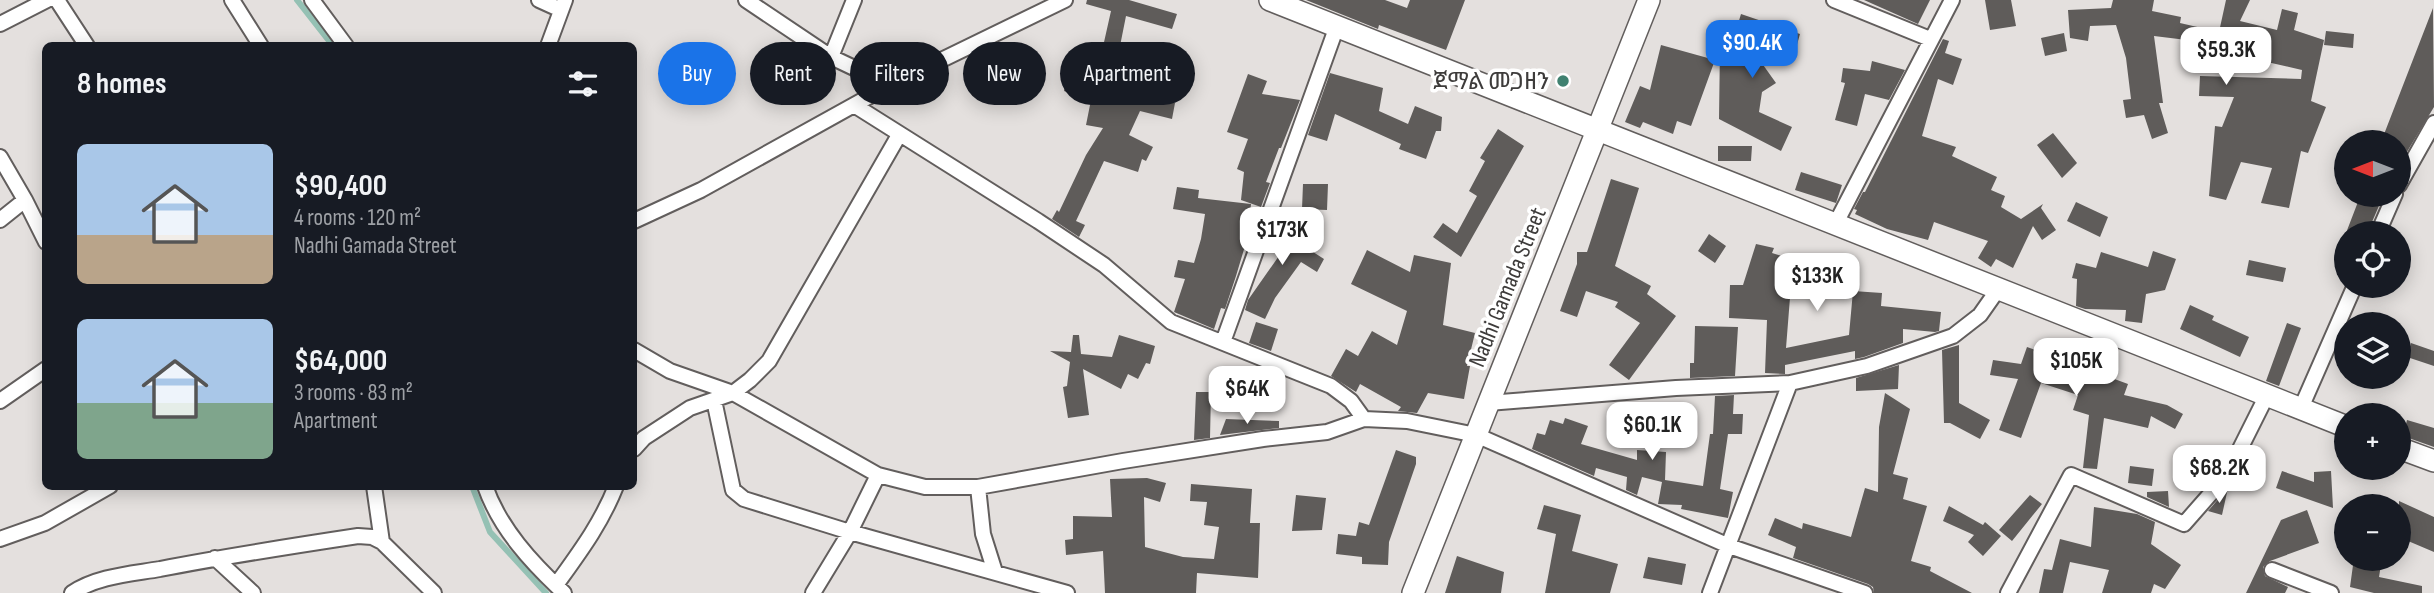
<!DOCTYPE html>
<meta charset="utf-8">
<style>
:root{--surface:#171b24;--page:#242831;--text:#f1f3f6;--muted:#9ea1a6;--accent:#1a73e8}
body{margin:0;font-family:"Sofia Sans Condensed","Noto Sans Ethiopic",sans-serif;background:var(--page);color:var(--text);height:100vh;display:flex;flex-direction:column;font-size:26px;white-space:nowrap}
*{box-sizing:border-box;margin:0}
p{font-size:23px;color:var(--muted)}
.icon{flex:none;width:38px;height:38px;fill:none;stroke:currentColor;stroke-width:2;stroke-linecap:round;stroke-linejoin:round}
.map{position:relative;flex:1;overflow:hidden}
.side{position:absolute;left:42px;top:42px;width:595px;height:448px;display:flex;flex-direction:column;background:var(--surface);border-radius:10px;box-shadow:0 4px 18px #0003}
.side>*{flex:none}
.guide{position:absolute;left:658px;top:42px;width:665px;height:63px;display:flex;gap:14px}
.needle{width:46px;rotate:270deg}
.buttons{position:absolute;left:2334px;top:130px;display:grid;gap:14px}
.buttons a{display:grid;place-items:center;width:77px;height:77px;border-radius:50%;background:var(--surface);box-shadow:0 4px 18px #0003;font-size:35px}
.price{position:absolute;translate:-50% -60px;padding:0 16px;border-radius:14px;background:#fff;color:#222;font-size:23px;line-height:46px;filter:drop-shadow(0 2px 4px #0008)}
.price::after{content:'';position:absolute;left:50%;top:42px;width:21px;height:16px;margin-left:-10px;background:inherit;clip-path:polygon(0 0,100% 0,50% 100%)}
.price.current{background:var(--accent);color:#fff}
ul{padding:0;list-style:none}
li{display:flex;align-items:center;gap:21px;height:175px;padding:0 35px}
li span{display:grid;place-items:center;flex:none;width:196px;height:140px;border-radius:10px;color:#555}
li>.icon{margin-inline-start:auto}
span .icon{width:84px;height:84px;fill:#fffc;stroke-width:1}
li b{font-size:30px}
h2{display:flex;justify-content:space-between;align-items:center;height:84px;padding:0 35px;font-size:30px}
.pill{padding:0 24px;border-radius:32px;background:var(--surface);box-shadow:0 4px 18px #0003;font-size:24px;line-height:63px}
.pill.current{background:var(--accent);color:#fff}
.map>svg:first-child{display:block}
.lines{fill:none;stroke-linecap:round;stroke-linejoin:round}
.stream{stroke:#95c1b4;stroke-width:6}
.building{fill:#5f5c5a}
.street-casing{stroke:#625e5d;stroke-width:18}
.secondary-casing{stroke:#625e5d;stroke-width:24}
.street{stroke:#fff;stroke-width:14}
.secondary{stroke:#fff;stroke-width:21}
.poi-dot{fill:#408170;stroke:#fff;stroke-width:2.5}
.labels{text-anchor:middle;stroke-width:7;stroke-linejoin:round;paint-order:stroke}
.poi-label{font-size:24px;fill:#3e3c3b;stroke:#fff;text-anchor:end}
.street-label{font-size:24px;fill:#3e3c3b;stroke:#fff}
</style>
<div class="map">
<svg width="2434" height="593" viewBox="0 0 2434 593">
<rect width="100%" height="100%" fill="#e4e0de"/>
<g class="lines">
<!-- stream -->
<path class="stream" d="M297,0L333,46
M472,486L490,532L546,593"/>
</g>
<!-- building -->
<path class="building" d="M1087,0H1129L1177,14L1172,29L1126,16L1118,56H1128V65L1178,76L1172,102L1175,103L1172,119L1140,111L1129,135L1153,147L1146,161L1142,159L1138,172L1104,161L1076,221L1085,225L1079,237L1052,219L1057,210L1059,212L1086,155L1103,128L1086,125L1091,100L1064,91L1072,53L1100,60L1111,11L1086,4Z
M1306,0H1385L1407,8L1410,0H1465L1446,50L1379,25L1378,29Z
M1864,0H1930L1918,24Z
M1985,0H2011L2016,26L1990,30Z
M2113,0H2154L2152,11L2181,17L2180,23L2219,32L2226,0H2250L2240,21L2277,30L2282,9L2298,13L2294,30L2324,40L2311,101L2326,107L2308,153L2301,151L2289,208L2261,203L2272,168L2241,162L2226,200L2209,196L2215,126L2222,127L2234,97L2199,96L2200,76L2301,79L2302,70L2201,47L2203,42L2154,36L2163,103H2159L2168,133L2152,139L2144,115L2126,118L2123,100L2131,99L2126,58L2116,25L2090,26L2088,41L2070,38L2068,10L2111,8Z
M2433,8L2434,107L2399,165V142H2381Z
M1741,14L1800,34L1794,55L1746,41L1776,83L1762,92L1759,112L1792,127L1781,151L1719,119L1720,46L1730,50Z
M2326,31L2354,34L2353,48L2324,45Z
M2064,33L2067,51L2045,56L2041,38Z
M1943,39L1949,41L1945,53L1962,59L1953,85L1938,79L1922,136L1956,147L1952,156L1997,177L1991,190L2005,196L2001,207L2021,219L2043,204L2041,208L2056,230L2042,240L2033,226L2013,268L1996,259L1991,267L1978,258L1988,241L1934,222L1928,240L1887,229L1855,214L1857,210L1854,209L1863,192H1865Z
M1661,45L1715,60L1691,126L1677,121L1673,134L1643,122L1640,128L1625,122L1640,86L1650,90Z
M1872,61L1905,70L1889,100L1865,94L1857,126L1835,120L1845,83L1841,82L1843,68L1870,71Z
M1330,73L1383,88L1379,111L1408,124L1415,106L1442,117L1441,131H1436L1426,159L1399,149L1401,144L1335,114L1327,141L1308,135Z
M1248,74L1267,81L1262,94L1300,100L1281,148H1279L1266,182L1270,183L1261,207L1241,200L1244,172L1237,169L1248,139L1227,132Z
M1498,129L1524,146L1461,257L1433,237L1443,223L1457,233L1477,196L1469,191L1485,161L1480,158Z
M2053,133L2077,163L2062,178L2037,145Z
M1718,146H1752L1751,161H1718Z
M1801,172L1842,185L1836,203L1795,190Z
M1611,179L1639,188L1615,266L1651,286L1647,294L1676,316L1629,380L1609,365L1640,323L1615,307L1618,302L1586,291L1577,317L1560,311L1577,264V252H1587Z
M1303,184H1328L1327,210L1302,209Z
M1177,187L1199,190L1198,198L1251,204L1248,236L1236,276L1225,309L1221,308L1214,329L1174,312L1185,279L1174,277L1178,260L1194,263L1201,239L1205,214L1173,209Z
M2361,194H2384L2369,229L2366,228L2364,233H2346Z
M2076,202L2108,217L2100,237L2067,221Z
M1288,214L1303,221L1293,239L1324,259L1317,272L1301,262L1275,298L1265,319L1245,310L1248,300L1281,253L1271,248Z
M1709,234L1726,246L1715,263L1698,251Z
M1756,244L1774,248L1772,253L1801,262L1798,270L1836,282L1831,297L1791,285L1786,348L1849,335L1853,291L1882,293L1881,306L1941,312L1939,331L1935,332L1903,329V343L1864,357L1855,359V351L1785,365V374L1765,373L1767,320L1729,318L1730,285H1743Z
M1367,250L1410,272L1414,255L1451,263L1443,325L1475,333L1467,366H1470L1464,399L1428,393L1417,413L1398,411L1401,407L1360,384L1356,392L1331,376L1346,349L1358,356L1372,331L1397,345L1407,311L1351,284Z
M2153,251L2176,259L2165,290L2146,294L2142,323L2125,321L2126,310L2085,309L2076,306L2077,279L2072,278L2076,263L2096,268L2101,252L2148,267Z
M2249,260L2286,268L2283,282L2246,275Z
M2190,305L2214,316L2212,320L2249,337L2240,357L2180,329Z
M1256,322L1278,329L1271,351L1249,343Z
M2287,323L2301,328L2279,386L2266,381Z
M1695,326L1738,327L1735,376L1690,378V363H1694Z
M1073,335H1079L1081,354L1112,357L1119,335L1155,346L1150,364L1146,363L1138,379L1128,374L1121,389L1083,369L1089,415L1068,418L1063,387L1067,386L1070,362L1050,351L1071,352Z
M2411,343L2434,351V366L2407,357Z
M1959,345V403L1990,420L1980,439L1950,423H1944L1942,350Z
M2027,347L2128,384L2124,395L2167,405L2183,414L2175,429L2151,416L2148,428L2104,418L2097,469L2083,468L2089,415L2073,410L2078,395L2041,383L2021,438L1999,430L2018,379L1990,375L1993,360L2021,364Z
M1899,365L1898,389L1856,391V378Z
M1227,378L1271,386L1269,402L1225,385Z
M1196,392H1211L1210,438L1194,440Z
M1885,393L1910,409L1893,474L1908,478L1903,499L1927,506L1911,561L1931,567L1930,571L1972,593H1874L1873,587L1868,584L1793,558L1796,547L1768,535L1775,518L1802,529L1803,523L1851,537L1865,488L1878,492L1879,427Z
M1734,395L1733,414H1743L1742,434H1728L1720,489L1733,492L1728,518L1681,509L1682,505L1658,504L1662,482L1642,477L1637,495L1626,490L1627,477L1596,468L1594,476L1532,449L1537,433L1545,435L1550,420L1563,424L1565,418L1588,426L1581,444L1637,460V450L1666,452L1665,480L1703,486L1710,434H1713L1715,396Z
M1226,419L1279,421V428L1220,435Z
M2407,420L2434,428V447L2403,436Z
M1396,450L1416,457V464L1389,542L1388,565L1362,564V557L1336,554L1338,534L1356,536L1359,522L1369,525Z
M2130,466L2154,469L2152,486L2128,483Z
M2282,471L2314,482V472L2331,471L2333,508L2276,488Z
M1147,478L1166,483L1160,502L1144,497L1145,547L1183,557L1214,559L1219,527L1204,525L1207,502L1190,501L1191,484L1252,489L1250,523H1260L1258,578L1197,573L1196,593H1105L1103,551L1066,555L1065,540L1073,539V516L1112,517L1110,479Z
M2228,488L2222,515L2208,511Z
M2168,491L2169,507L2147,497V492Z
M1296,495L1326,498L1322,530L1292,531Z
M2030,495L2042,504L2012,541L1999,530Z
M2399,501L2434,517V552L2401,538L2407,525L2399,522Z
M1544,505L1581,515L1572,551L1618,564L1610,593H1545L1556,534L1537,529Z
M1949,506L1983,525L1985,522L2001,536L1983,556L1968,542L1974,535L1943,521Z
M2094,507L2137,514L2155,522L2151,544L2181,565L2165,589L2154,584L2151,593H2102L2109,570L2070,562L2063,593H2039L2044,569L2052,570L2060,539L2091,547Z
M2307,510L2319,543L2270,561L2263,567L2265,576L2288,587L2285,593H2246L2281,520Z
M1457,556L1504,572L1501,593H1445Z
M1648,557L1686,564L1682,585L1643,578Z
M2354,558H2382L2379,577L2422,586V593H2374L2350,587Z"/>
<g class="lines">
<defs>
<path id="street" d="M57,0L87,46
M232,0L261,46
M312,0L346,46
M539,0L561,10
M746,0L831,57L890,85
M1834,0L1930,39
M0,24L47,0
M548,46L565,0
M831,57L854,0
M854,105L1038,221L1104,265L1171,322L1331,386L1351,401L1364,419
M0,157L25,200L46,242
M2399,185L2434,123
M0,220L25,200
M634,221L701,190L890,85L1065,0
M1836,223L1952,0
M2378,233L2395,194
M1223,342L1337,26
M634,350L670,371L733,393L878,475L925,487H978L1123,461L1263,439L1327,432L1364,419L1407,421L1476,435L1729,546L1865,593
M714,400L733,490L744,499L850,532L1067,593
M0,401L46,369
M1488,403L1676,388L1790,383L1867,366L1953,336L1980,315L1999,288
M2301,408L2355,285
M634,449L644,438L690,408L733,393L750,380L769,361L899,135
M374,486L382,542L434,593
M485,486C500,529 532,563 564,593
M978,487L983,534L995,572
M0,539L45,523L110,486
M215,558L253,593
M2272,570L2331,593
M556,585C579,553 601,524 616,486
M72,593C97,576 131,574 160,569C226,556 292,546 358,536L372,537L382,542
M813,593L850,532L878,475
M1710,593L1790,383
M2008,593L2071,475L2184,524L2227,475L2267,395"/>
<path id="secondary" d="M1270,0L2347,427
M2399,448L2434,461
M1413,593L1649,0"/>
</defs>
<!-- street casing -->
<use href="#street" class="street-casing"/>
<!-- secondary casing -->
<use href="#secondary" class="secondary-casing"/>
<!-- street -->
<use href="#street" class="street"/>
<!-- secondary -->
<use href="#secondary" class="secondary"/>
</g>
<!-- markers -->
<circle class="poi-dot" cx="1563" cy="81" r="7"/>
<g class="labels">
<!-- poi labels -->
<g class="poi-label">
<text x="1549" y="89">ጀማል መጋዘን</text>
</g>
<!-- street labels -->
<g class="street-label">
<text transform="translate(1507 287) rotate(-68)" y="8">Nadhi Gamada Street</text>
</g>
</g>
</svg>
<div class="buttons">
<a><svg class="needle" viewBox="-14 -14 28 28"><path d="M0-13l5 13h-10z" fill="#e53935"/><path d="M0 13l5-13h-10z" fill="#9ea1a6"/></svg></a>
<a><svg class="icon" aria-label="locate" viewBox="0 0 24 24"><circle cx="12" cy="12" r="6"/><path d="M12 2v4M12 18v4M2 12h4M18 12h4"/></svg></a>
<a><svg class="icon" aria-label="layers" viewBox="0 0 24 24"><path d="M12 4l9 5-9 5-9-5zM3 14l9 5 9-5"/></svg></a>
<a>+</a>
<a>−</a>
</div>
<b class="price current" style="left:1752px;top:80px">$90.4K</b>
<b class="price" style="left:2226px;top:87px">$59.3K</b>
<b class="price" style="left:1282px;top:267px">$173K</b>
<b class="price" style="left:1817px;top:313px">$133K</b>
<b class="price" style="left:2076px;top:398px">$105K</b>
<b class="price" style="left:1247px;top:426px">$64K</b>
<b class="price" style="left:1652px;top:462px">$60.1K</b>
<b class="price" style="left:2219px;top:505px">$68.2K</b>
<div class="guide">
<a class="pill current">Buy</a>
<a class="pill">Rent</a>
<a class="pill">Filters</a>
<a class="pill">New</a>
<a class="pill">Apartment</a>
</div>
<section class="side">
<h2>8 homes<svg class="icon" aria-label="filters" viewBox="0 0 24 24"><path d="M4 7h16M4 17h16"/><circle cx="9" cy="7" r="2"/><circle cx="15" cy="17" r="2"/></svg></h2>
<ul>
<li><span style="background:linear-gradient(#a9c7e8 65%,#b9a48a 0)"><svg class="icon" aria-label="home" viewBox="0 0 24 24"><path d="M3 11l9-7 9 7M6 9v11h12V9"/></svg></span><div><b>$90,400</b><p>4 rooms · 120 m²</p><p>Nadhi Gamada Street</p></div></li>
<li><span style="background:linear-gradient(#a9c7e8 60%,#7fa58c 0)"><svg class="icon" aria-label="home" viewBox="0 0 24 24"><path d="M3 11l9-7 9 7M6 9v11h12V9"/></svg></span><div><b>$64,000</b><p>3 rooms · 83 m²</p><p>Apartment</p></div></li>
</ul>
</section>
</div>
